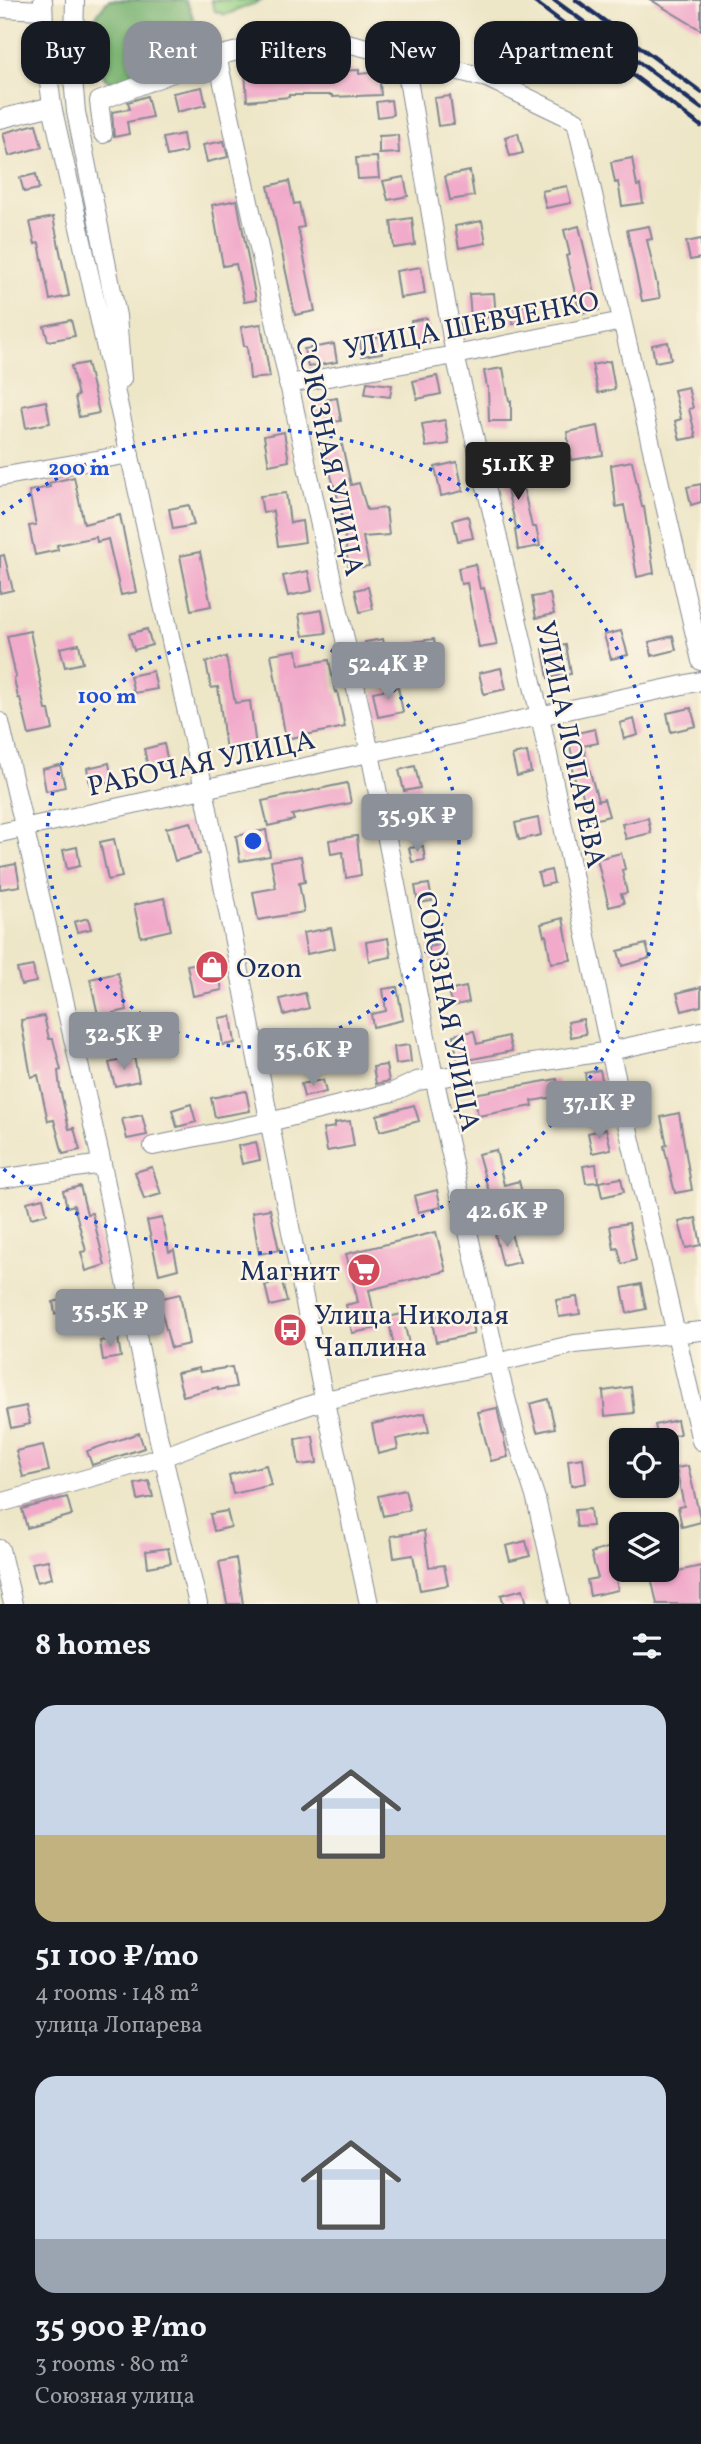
<!DOCTYPE html>
<meta charset="utf-8">
<style>
:root{--surface:#171b24;--page:#20242c;--text:#f1f3f6;--muted:#9ea1a6;--accent:#8c9099}
body{margin:0;font-family:Vollkorn,serif;background:var(--page);color:var(--text);height:100vh;display:flex;flex-direction:column;font-size:26px;white-space:nowrap}
*{box-sizing:border-box;margin:0}
p{font-size:23px;color:var(--muted)}
.icon{flex:none;width:38px;height:38px;fill:none;stroke:currentColor;stroke-width:2;stroke-linecap:round;stroke-linejoin:round}
.map{position:relative;height:1604px;overflow:hidden}
.drawer{display:flex;flex-direction:column;background:var(--surface);flex:1}
.drawer>*{flex:none}
.hud{position:absolute;left:21px;top:21px;width:660px;height:63px;display:flex;gap:14px}
.buttons{position:absolute;left:609px;top:1428px;display:grid;gap:14px}
.buttons a{display:grid;place-items:center;width:70px;height:70px;border-radius:14px;background:var(--surface);box-shadow:0 2px 5px #0004;font-size:35px}
.price{position:absolute;translate:-50% -60px;padding:0 16px;border-radius:7px;background:var(--accent);color:#fff;font-size:23px;line-height:46px;filter:drop-shadow(0 2px 4px #0008)}
.price::after{content:'';position:absolute;left:50%;top:42px;width:21px;height:16px;margin-left:-10px;background:inherit;clip-path:polygon(0 0,100% 0,50% 100%)}
.price.current{background:#222;color:#fff}
ul{padding:0;list-style:none}
li{display:grid;align-content:center;gap:14px;height:371px;padding:0 35px}
li span{display:grid;place-items:center;height:217px;border-radius:21px;color:#555}
li>.icon{margin-inline-start:auto}
span .icon{width:126px;height:126px;fill:#fffc;stroke-width:1}
li b{font-size:30px}
h2{display:flex;justify-content:space-between;align-items:center;height:84px;padding:0 35px;font-size:30px}
.tag{padding:0 24px;border-radius:21px;background:var(--surface);box-shadow:0 2px 5px #0004;font-size:24px;line-height:63px}
.tag.current{background:var(--accent);color:#fff}
.map>svg:first-child{display:block}
.green{fill:#99d285;stroke:#5a8072;stroke-width:2}
.forest{fill:#7ab472;stroke:#4a7268;stroke-width:2}
.building{fill:#f1aaca}
.lines{fill:none;stroke-linecap:round;stroke-linejoin:round}
.minor-casing{stroke:#848a92;stroke-width:20}
.minor{stroke:#fff;stroke-width:18}
.rail{stroke:#1b2f5e;stroke-width:4.5}
.ring{fill:none;stroke:#1d4ed8;stroke-width:3.5;stroke-dasharray:3.5 7}
.labels{text-anchor:middle;stroke-width:5;stroke-linejoin:round;paint-order:stroke}
.street-label{font-size:28px;fill:#1b2f5e;stroke:#fcf5e5}
.poi-label{font-size:28px;fill:#1b2f5e;stroke:#fcf5e5;text-anchor:start}
.centre{fill:#1d4ed8;stroke:#fcf5e5;stroke-width:3.5}
.ring-label{font-size:21px;text-anchor:middle;font-weight:bold;fill:#1d4ed8;stroke:#fcf5e5;stroke-width:5;stroke-linejoin:round;paint-order:stroke}
</style>
<div class="map">
<svg width="701" height="1604" viewBox="0 0 701 1604">
<rect width="100%" height="100%" fill="#fcf5e5"/>
<filter id="ink" filterUnits="userSpaceOnUse"><feTurbulence type="fractalNoise" baseFrequency=".0143" numOctaves="2"/><feDisplacementMap in="SourceGraphic" scale="14" xChannelSelector="R" yChannelSelector="G"/><feConvolveMatrix kernelMatrix="1 2 1 2 8 2 1 2 1" color-interpolation-filters="sRGB"/></filter>
<filter id="wash" filterUnits="userSpaceOnUse"><feTurbulence type="fractalNoise" baseFrequency=".00686" numOctaves="4" result="noise"/><feDisplacementMap in="SourceGraphic" scale="28" xChannelSelector="R" yChannelSelector="G"/><feGaussianBlur stdDeviation="1.57" result="paint"/><feColorMatrix in="noise" values="0 0 0 0 0 0 0 0 0 0 0 0 0 0 0 0 0 1.4 0 .05"/><feComposite in="paint" operator="in"/></filter>
<g filter="url(#wash)">
<rect width="100%" height="100%" fill="#ede6c7"/>
<!-- green -->
<path class="green" d="M211,0H263L225,15L215,11Z"/>
<!-- forest -->
<path class="forest" d="M109,0H185C194,14 202,42 196,57L129,81L114,83L105,79C91,50 81,26 109,0Z"/>
<g id="blocks">
<!-- building -->
<path class="building" d="M651,0H701V30Z
M286,67L287,73L359,70V74L379,72L381,95L332,97V95H289V97L247,101L245,71Z
M202,87L206,105L177,112L173,93Z
M147,96L152,117L127,122L129,134L114,137L112,112L130,109L128,102Z
M450,96L454,124L438,126L434,98Z
M391,100L393,115L378,117L376,102Z
M36,124L42,147L9,156L3,133Z
M518,133L523,153L510,156L505,137Z
M183,134L186,152L167,156L163,138Z
M398,135L399,153L379,154V136Z
M224,141L228,157L207,162L203,145Z
M377,157L379,178L358,179L356,158Z
M632,158L637,186L640,185L643,203L622,206L618,182L615,183L611,162Z
M470,171L474,196L450,200L445,176Z
M36,174L39,189L24,192L20,178Z
M404,177L408,196L388,200L383,181Z
M289,181L294,204L299,203L304,227L298,228L315,311L295,315L268,186Z
M567,186L571,203L546,208L542,191Z
M237,200L256,300L244,302L236,264L223,266L212,205Z
M53,217L69,296L50,300L39,243L35,244L30,222Z
M412,218L415,245L394,248L391,221Z
M482,221L486,243L459,248L455,226Z
M579,226L599,310L580,313L566,256L570,255L564,230Z
M649,226L652,239L647,240L660,298L642,301L627,230Z
M701,239V258L690,260L686,242Z
M421,267L425,294L400,298L396,271Z
M494,293L496,317L471,318L469,294Z
M535,303L538,319L513,324L510,308Z
M427,318L431,342L415,345L411,321Z
M71,320L75,336L48,341L44,326Z
M261,324L270,377L250,379L247,346H244L241,327Z
M380,337L382,353L362,356L360,340Z
M668,342L671,359L655,362L652,345Z
M334,344L337,362L308,367L304,349Z
M610,361L615,389L598,393L592,365Z
M87,363L99,413L79,417L75,397L78,396L71,366Z
M503,368L509,401H511V421H489L488,387H487L484,371Z
M437,376L441,394L417,399L413,381Z
M367,382L392,385L390,397L365,394Z
M688,387L693,408L689,409L696,437L680,440L675,421L681,419L674,390Z
M337,398L341,421L316,424L313,402Z
M46,401L50,423L26,428L22,406Z
M445,420L449,444L426,447L422,424Z
M598,426L603,455L571,460L567,432Z
M284,432L289,461L269,465L264,436Z
M342,445L351,485L359,483L367,510L386,508L389,535L363,537L369,566L349,569L341,508L323,450Z
M515,450L532,527H536L540,546L518,550L515,530H517L498,454Z
M632,461L642,507H644L654,573L637,577L624,505L616,507L611,465Z
M457,462L463,491L441,496L435,467Z
M74,477L84,524L120,515L136,592L121,595L108,539L97,542L96,537L57,545L58,550L35,555L29,526L36,525L29,491L50,487L49,483Z
M701,484V502L691,505L687,487Z
M286,493L290,523L302,521L305,542L278,546L273,511L263,513L260,496Z
M189,505L194,525L173,529L169,509Z
M468,516L473,538L458,541L453,520Z
M200,552L211,606L191,610L180,556Z
M4,555L13,590L0,593V556Z
M475,564L480,589L484,588L497,645L479,648L467,583L461,584L458,568Z
M308,571L312,591L288,596L283,576Z
M368,587L373,609L360,612L355,590Z
M550,594L554,614L536,618L532,597Z
M322,610L326,633L303,636L299,614Z
M147,629L152,645L134,650L129,634Z
M30,631L46,710H49L53,730L29,735L20,698H18L14,678L16,677L7,636Z
M621,631L628,655L611,659L604,635Z
M673,636L676,650L652,656L649,642Z
M383,639L386,654L368,658L365,642Z
M434,639L437,660L413,663L410,642Z
M79,644L83,663L65,667L60,648Z
M566,645L571,674L548,678L543,649Z
M297,650L299,665L329,660L335,692L337,691L345,727L286,739L271,654Z
M226,657L235,703L250,701L256,747L226,751L218,687L211,688L206,662Z
M501,668L506,689L484,694L479,673Z
M153,671L157,689L134,693L130,676Z
M398,687L403,712L378,717L373,692Z
M691,708L696,726L671,732L667,713Z
M634,719L638,735L624,739L620,723Z
M595,729L598,743L583,746L598,801L604,799L609,816L590,821L581,789L578,790L570,762L573,761L568,735Z
M164,744L168,762L148,767L144,749Z
M527,752L531,772L517,776L512,755Z
M109,763L112,781L90,785L87,768Z
M60,765L65,787L46,791L42,769Z
M415,766L420,788L404,791L399,770Z
M347,783L351,803L292,815L294,820L268,826L262,801Z
M538,818L541,835L519,840L515,823Z
M648,818L651,833L626,839L622,824Z
M191,822L200,854L175,861L166,828Z
M266,830L270,856L240,861L236,836Z
M357,836L361,875L346,878L343,852L331,854L329,840Z
M114,839L122,877L108,880L100,842Z
M423,846L425,860L412,862L409,848Z
M77,847L80,866L67,869L63,850Z
M621,853L625,869L622,870L627,893L621,894L624,903L609,907L597,859Z
M301,856L305,882L299,883L304,912L258,920L253,892L276,888L271,861Z
M16,864L20,886L0,889V867Z
M551,870L554,883L541,886L538,873Z
M429,884L432,901L418,903L415,886Z
M164,898L171,930L141,937L134,905Z
M88,918L91,929L77,932L74,922Z
M563,918L571,960L551,963L546,935L544,936L541,924Z
M331,928L335,948L307,954L303,933Z
M388,938L391,957L369,961L366,942Z
M443,944L447,960L432,963L428,947Z
M646,944L650,958L622,966L618,951Z
M216,960L222,990L193,996L187,965Z
M33,966L36,982L21,985L17,969Z
M118,973L127,1010L113,1013L118,1040L99,1043L97,1029L101,1028L90,979Z
M397,987L403,1020L373,1027L371,1014L386,1011L383,989Z
M466,987L469,1002L452,1006L448,991Z
M701,987V1006L682,1011L677,993Z
M305,993L309,1008L284,1015L280,999Z
M44,1016L49,1039H53L61,1070L58,1071L60,1089L69,1129L74,1128L80,1150L63,1154L54,1120L48,1121L38,1075L31,1077L21,1020Z
M231,1016L235,1043L223,1045L219,1018Z
M583,1019L586,1034L571,1037L568,1022Z
M474,1031L477,1044L508,1036L512,1051L458,1062L453,1035Z
M315,1032L318,1048L295,1053L291,1037Z
M409,1045L411,1062L396,1064L394,1047Z
M134,1057L139,1081L115,1086L109,1063Z
M386,1065L389,1081L376,1084L373,1067Z
M600,1070L603,1084L587,1087L585,1073Z
M557,1079L560,1096L532,1101L533,1106L478,1116L474,1094Z
M323,1080L326,1092L304,1097L301,1084Z
M246,1091L250,1111L215,1117L211,1098Z
M191,1104L196,1122L177,1127L172,1110Z
M414,1105L419,1121L380,1131L377,1115Z
M679,1113L692,1190L675,1193L664,1146L667,1145L661,1117Z
M142,1115L147,1135L127,1139L122,1119Z
M350,1121L354,1146L327,1151L323,1129L335,1127V1123Z
M606,1129L611,1149L592,1153L588,1133Z
M256,1142L260,1160L242,1164L238,1146Z
M496,1150L504,1185L519,1181L524,1201L494,1209L478,1154Z
M596,1164L598,1182L586,1183L583,1166Z
M152,1167L161,1194L144,1199L135,1172Z
M621,1178L624,1192L602,1197L599,1182Z
M80,1186L87,1214L92,1213L105,1265L86,1271L81,1252L86,1251L74,1205L67,1207L63,1191Z
M437,1190L441,1207L418,1212L414,1196Z
M43,1198L47,1214L31,1218L27,1202Z
M270,1209L279,1250L259,1254L252,1212Z
M162,1218L169,1252L174,1250L178,1269L159,1274L147,1221Z
M696,1218L701,1245L686,1248L679,1222Z
M629,1223L636,1260L622,1264L618,1248L614,1249L610,1226Z
M510,1231L520,1262L503,1266L495,1234Z
M436,1232L446,1271L369,1290L377,1328L352,1333L346,1305L358,1302L346,1254Z
M282,1281L287,1302L270,1306L265,1285Z
M641,1284L646,1309L627,1313L622,1288Z
M180,1294L189,1344L171,1348L158,1299Z
M577,1297L580,1314L559,1317L556,1300Z
M69,1298L71,1310L55,1314L53,1302Z
M402,1314L410,1348L395,1351L388,1317Z
M446,1314L448,1322L470,1317L474,1334L436,1342L431,1317Z
M118,1338L121,1357L103,1360L100,1341Z
M232,1367L236,1387L218,1390V1387L183,1396L177,1373L199,1368L200,1372Z
M631,1387L634,1413L605,1416L603,1391Z
M548,1399L555,1428L537,1432L530,1404Z
M26,1406L30,1424L11,1428L7,1410Z
M497,1408L508,1457L491,1461L478,1412Z
M425,1413L429,1432L396,1439L398,1449L378,1454L372,1424Z
M677,1420L680,1434L658,1438L655,1425Z
M139,1433L144,1448L92,1465L87,1451Z
M313,1436L317,1463L299,1465L295,1439Z
M43,1445L49,1471L23,1477L16,1451Z
M583,1458L586,1483L571,1486L568,1460Z
M266,1465L271,1485L233,1494L229,1475Z
M688,1466L701,1522L682,1527L678,1507L684,1506L676,1468Z
M149,1481L153,1497L138,1500L135,1484Z
M405,1490L410,1510L383,1516L378,1496Z
M67,1497L72,1515L27,1528L22,1509Z
M590,1509L592,1526L577,1527L575,1510Z
M227,1511L231,1527L214,1531L210,1514Z
M424,1531L429,1567L444,1565L448,1585L420,1590L413,1555L394,1558L391,1536Z
M526,1541L530,1556L510,1561L506,1546Z
M610,1547L618,1590L590,1596L587,1580L598,1578L591,1553Z
M168,1548L171,1563L148,1567L146,1551Z
M236,1558L243,1604H227L219,1562Z
M48,1560L52,1578L37,1582L32,1563Z
M701,1566V1604H657L651,1577Z
M523,1589L527,1604H504L501,1595Z"/>
</g>
</g>
<g filter="url(#ink)">
<use href="#blocks" fill-opacity="0" stroke="#848a92" stroke-width="2"/>
<g class="lines">
<defs>
<path id="minor" d="M43,0L45,51L52,106L204,789L320,1379L369,1604
M75,0L73,78L76,112L117,316L122,379
M0,8L43,10
M217,56L370,753L434,1077L497,1363L516,1437L536,1499L560,1604
M404,56L455,355L540,716L610,1051L701,1441
M0,119L52,106
M103,134L99,101L217,56L271,43L304,39L339,41L487,78L576,121L701,661
M288,384L455,355L622,321
M0,477L130,454
M0,722L102,1164L154,1419L198,1604
M0,833L701,681
M153,1146L269,1122L393,1092L417,1081L610,1051L701,1031
M0,1179L102,1164
M0,1503L163,1457L209,1439L325,1400L497,1363L575,1344L701,1331
M0,1549L13,1604"/>
</defs>
<!-- minor casing -->
<use href="#minor" class="minor-casing"/>
<!-- minor -->
<use href="#minor" class="minor"/>
<!-- rail -->
<path class="rail" d="M532,0L701,126
M554,0L701,108
M576,0L701,92"/>
</g>
</g>
<!-- distance rings -->
<g class="ring">
<circle cx="253" cy="841" r="206"/>
<path d="M2 514A412 412 0 1 1 2 1168"/>
</g>
<!-- icons -->
<defs>
<symbol id="shop-disc" viewBox="-11 -11 22 22"><circle r="9.5" fill="#d1495b" stroke="#fcf5e5"/><path d="M-5-2.5h2.3a2.7 3.5 0 0 1 5.4 0H5L5.5 6h-11ZM-1.5-2.5h3a1.5 2.3 0 0 0-3 0Z" fill="#fff"/></symbol>
<symbol id="supermarket-disc" viewBox="-11 -11 22 22"><circle r="9.5" fill="#d1495b" stroke="#fcf5e5"/><path d="M-6-5.5h2.5l.6 2H6L4.5 2H-2.5L-4.4-4H-6ZM-1.5 3.2a1.3 1.3 0 1 0 .1 0ZM3 3.2a1.3 1.3 0 1 0 .1 0Z" fill="#fff"/></symbol>
<symbol id="bus-disc" viewBox="-11 -11 22 22"><circle r="9.5" fill="#d1495b" stroke="#fcf5e5"/><path d="M-5-6H5V4H4V6H2V4H-2V6H-4V4H-5ZM-3.5-4V0h7V-4ZM-3.5 1.2v1.5H-2V1.2ZM2 1.2v1.5H3.5V1.2Z" fill="#fff"/></symbol>
</defs>
<g fill-rule="evenodd">
<use href="#shop-disc" x="193" y="948" width="38" height="38"/>
<use href="#supermarket-disc" x="345" y="1251" width="38" height="38"/>
<use href="#bus-disc" x="271" y="1311" width="38" height="38"/>
</g>
<g class="labels">
<!-- street labels -->
<g class="street-label">
<text transform="translate(471 324) rotate(-11)" y="10">УЛИЦА ШЕВЧЕНКО</text>
<text transform="translate(331 456) rotate(78)" y="10">СОЮЗНАЯ УЛИЦА</text>
<text transform="translate(572 744) rotate(78)" y="10">УЛИЦА ЛОПАРЕВА</text>
<text transform="translate(201 762) rotate(-12)" y="10">РАБОЧАЯ УЛИЦА</text>
<text transform="translate(449 1011) rotate(79)" y="10">СОЮЗНАЯ УЛИЦА</text>
</g>
<!-- poi labels -->
<g class="poi-label">
<text x="236" y="977">Ozon</text>
<text x="340" y="1280" text-anchor="end">Магнит</text>
<text x="314" y="1324">Улица Николая<tspan x="314" dy="32">Чаплина</tspan></text>
</g>
</g>
<circle cx="253" cy="841" r="10" class="centre"/>
<g class="ring-label">
<text x="79" y="475">200 m</text>
<text x="107" y="703">100 m</text>
</g>
</svg>
<div class="buttons">
<a><svg class="icon" aria-label="locate" viewBox="0 0 24 24"><circle cx="12" cy="12" r="6"/><path d="M12 2v4M12 18v4M2 12h4M18 12h4"/></svg></a>
<a><svg class="icon" aria-label="layers" viewBox="0 0 24 24"><path d="M12 4l9 5-9 5-9-5zM3 14l9 5 9-5"/></svg></a>
</div>
<b class="price current" style="left:518px;top:502px">51.1K ₽</b>
<b class="price" style="left:388px;top:702px">52.4K ₽</b>
<b class="price" style="left:417px;top:854px">35.9K ₽</b>
<b class="price" style="left:124px;top:1072px">32.5K ₽</b>
<b class="price" style="left:313px;top:1088px">35.6K ₽</b>
<b class="price" style="left:599px;top:1141px">37.1K ₽</b>
<b class="price" style="left:507px;top:1249px">42.6K ₽</b>
<b class="price" style="left:110px;top:1349px">35.5K ₽</b>
<div class="hud">
<a class="tag">Buy</a>
<a class="tag current">Rent</a>
<a class="tag">Filters</a>
<a class="tag">New</a>
<a class="tag">Apartment</a>
</div>
</div>
<section class="drawer">
<h2>8 homes<svg class="icon" aria-label="filters" viewBox="0 0 24 24"><path d="M4 7h16M4 17h16"/><circle cx="9" cy="7" r="2"/><circle cx="15" cy="17" r="2"/></svg></h2>
<ul>
<li><span style="background:linear-gradient(#c9d6e8 60%,#c2b280 0)"><svg class="icon" aria-label="home" viewBox="0 0 24 24"><path d="M3 11l9-7 9 7M6 9v11h12V9"/></svg></span><div><b>51 100 ₽/mo</b><p>4 rooms · 148 m²</p><p>улица Лопарева</p></div></li>
<li><span style="background:linear-gradient(#c9d6e8 75%,#9aa5b1 0)"><svg class="icon" aria-label="home" viewBox="0 0 24 24"><path d="M3 11l9-7 9 7M6 9v11h12V9"/></svg></span><div><b>35 900 ₽/mo</b><p>3 rooms · 80 m²</p><p>Союзная улица</p></div></li>
</ul>
</section>
